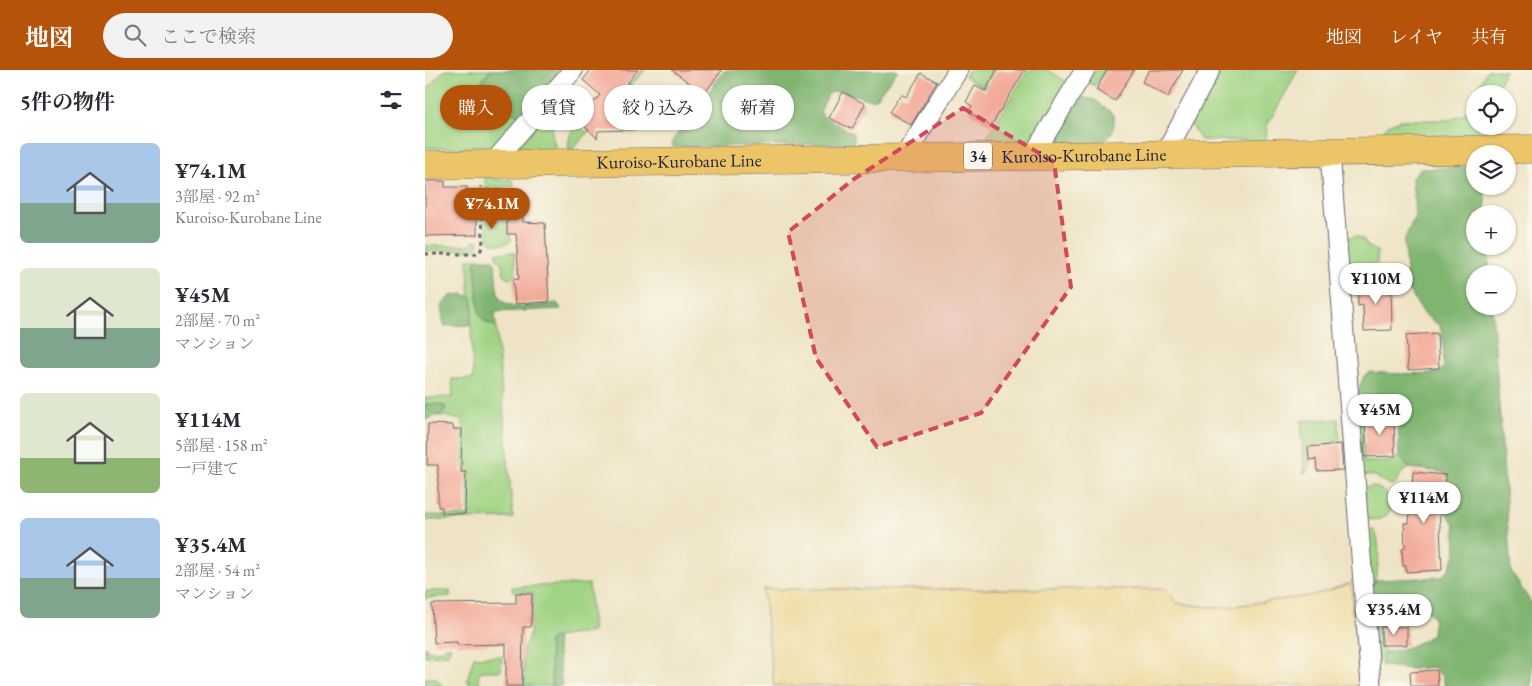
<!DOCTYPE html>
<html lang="ja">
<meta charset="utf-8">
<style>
:root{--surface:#fff;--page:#f2f2f3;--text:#2b2b33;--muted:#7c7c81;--accent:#b45309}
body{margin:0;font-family:"EB Garamond","Noto Serif JP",serif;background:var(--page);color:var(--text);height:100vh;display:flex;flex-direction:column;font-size:19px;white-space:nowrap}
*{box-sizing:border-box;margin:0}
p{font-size:16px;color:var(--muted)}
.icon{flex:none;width:28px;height:28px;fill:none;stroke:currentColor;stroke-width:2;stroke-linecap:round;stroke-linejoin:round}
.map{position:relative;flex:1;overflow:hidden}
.side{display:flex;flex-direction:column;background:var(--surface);width:425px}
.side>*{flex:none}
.banner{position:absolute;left:15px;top:15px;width:475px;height:45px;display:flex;gap:10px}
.controls{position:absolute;left:1041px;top:15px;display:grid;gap:10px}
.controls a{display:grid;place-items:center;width:50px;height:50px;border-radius:50%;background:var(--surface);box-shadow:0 1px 4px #0004;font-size:25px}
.price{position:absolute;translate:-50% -42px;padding:0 11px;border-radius:18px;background:#fff;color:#222;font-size:16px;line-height:32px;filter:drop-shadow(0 1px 2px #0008)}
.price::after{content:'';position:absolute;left:50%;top:30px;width:15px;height:11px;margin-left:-8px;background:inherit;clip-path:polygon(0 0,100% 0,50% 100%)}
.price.selected{background:var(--accent);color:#fff}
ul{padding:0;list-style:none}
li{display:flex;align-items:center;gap:15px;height:125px;padding:0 20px}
li span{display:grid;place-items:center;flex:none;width:140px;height:100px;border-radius:8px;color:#555}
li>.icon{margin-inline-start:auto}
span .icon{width:60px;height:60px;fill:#fffc;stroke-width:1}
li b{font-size:21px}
h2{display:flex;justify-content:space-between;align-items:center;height:60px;padding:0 20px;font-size:21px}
.chip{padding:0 18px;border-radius:22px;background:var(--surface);box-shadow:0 1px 4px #0004;font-size:18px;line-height:45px}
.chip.selected{background:var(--accent);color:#fff}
header{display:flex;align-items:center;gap:30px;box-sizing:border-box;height:70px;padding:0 25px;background:var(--accent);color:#fff}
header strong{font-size:24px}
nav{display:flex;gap:28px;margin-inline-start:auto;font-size:18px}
.search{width:350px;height:45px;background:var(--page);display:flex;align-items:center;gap:12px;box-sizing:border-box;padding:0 18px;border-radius:28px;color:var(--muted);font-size:19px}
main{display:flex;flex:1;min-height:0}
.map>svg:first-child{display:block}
.green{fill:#a0d383;stroke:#617a5f}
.forest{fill:#80b571;stroke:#516c56}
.sand{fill:#eeda9e;stroke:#887e6c}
.building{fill:#f3a896}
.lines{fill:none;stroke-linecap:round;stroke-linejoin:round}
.street-casing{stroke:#69666b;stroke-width:21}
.primary-casing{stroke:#69666b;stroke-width:29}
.path{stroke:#69666b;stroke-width:3;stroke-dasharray:4 4;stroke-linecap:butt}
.street{stroke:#fff;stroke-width:19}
.primary{stroke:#edc569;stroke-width:28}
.marked{fill:#d1495b;fill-opacity:0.2;stroke:#d1495b;stroke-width:4;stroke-dasharray:10 6;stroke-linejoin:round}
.labels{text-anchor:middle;stroke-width:4;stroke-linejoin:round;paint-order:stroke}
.shield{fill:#fbf7ec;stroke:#636270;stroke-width:1}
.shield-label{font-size:16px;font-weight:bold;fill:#22223b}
.street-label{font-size:18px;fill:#22223b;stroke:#fbf7ec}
</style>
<header>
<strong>地図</strong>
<div class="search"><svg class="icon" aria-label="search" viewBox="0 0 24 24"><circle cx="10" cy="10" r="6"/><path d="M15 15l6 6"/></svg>ここで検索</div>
<nav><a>地図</a><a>レイヤ</a><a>共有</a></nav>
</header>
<main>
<section class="side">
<h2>5件の物件<svg class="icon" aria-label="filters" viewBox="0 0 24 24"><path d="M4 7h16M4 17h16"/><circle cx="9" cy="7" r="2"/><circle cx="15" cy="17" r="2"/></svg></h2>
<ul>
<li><span style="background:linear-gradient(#a9c7e8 60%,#7fa58c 0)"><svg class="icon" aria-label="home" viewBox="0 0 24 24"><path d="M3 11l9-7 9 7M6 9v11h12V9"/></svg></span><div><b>¥74.1M</b><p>3部屋 · 92 m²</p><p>Kuroiso-Kurobane Line</p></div></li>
<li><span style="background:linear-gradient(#dfe7d0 60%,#7fa58c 0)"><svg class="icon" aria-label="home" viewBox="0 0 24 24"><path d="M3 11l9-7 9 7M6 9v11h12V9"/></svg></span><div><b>¥45M</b><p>2部屋 · 70 m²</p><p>マンション</p></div></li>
<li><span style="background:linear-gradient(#dfe7d0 65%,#8fb573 0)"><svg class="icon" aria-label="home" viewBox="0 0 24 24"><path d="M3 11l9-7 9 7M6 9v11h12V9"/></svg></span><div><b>¥114M</b><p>5部屋 · 158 m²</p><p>一戸建て</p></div></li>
<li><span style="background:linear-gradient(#a9c7e8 60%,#7fa58c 0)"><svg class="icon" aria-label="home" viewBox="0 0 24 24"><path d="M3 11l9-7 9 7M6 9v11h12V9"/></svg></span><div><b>¥35.4M</b><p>2部屋 · 54 m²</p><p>マンション</p></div></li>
</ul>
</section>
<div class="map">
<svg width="1107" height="616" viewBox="0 0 1107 616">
<rect width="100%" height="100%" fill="#fbf7ec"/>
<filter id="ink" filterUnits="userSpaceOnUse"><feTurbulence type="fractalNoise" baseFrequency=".02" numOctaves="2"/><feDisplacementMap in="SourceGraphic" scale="10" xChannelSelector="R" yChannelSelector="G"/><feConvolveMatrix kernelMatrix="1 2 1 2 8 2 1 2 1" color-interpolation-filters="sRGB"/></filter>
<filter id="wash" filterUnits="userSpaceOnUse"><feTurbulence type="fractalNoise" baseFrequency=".0096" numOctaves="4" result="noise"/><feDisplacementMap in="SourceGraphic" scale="20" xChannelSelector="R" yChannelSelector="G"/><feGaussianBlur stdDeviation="1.12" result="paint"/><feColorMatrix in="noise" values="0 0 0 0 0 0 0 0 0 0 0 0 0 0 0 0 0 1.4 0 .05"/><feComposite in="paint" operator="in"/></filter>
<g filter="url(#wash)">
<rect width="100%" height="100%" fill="#eee3c4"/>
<!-- green -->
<path class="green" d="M19,0H137L74,75L68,78H0V22Z
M217,0H220L148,79H143C144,70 144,61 152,55L161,62Z
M544,0H567L568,1L559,18L540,6Z
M603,0H623L645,14L607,72L558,73Z
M671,0H680L670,16L663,12Z
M794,0H873L842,56L841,71L776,70L765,54Z
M1062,0H1080L1070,24H1050Z
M143,16L147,20L150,27L148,31L129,47L127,63L131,80L91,79Z
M1050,24V56H1055L1051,66L952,68L963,55L975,50H1024L1040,44Z
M60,107H64C71,112 81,107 89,112V116L64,117L66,146H72L84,155L86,171C79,175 74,175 67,173L62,166Z
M931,166L939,170L942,176L952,181V193C943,199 932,200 922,197L920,168Z
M53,170V176L50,180L0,181V176L44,175L48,171Z
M89,182L91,206L85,209L79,205L77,194L72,188L71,183Z
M43,189H52L57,242L64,252L71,256L88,448L0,450V445L44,446L43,403L38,397L39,358L37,350C24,347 13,344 0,348V328L28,327L27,309H48Z
M932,342L937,344L939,392H966L974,386L984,398L977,402L970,415L963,414L950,406L935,405Z
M913,349L915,372L890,374C885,383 887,396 879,404L876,351Z
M948,416C963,422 963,425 966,440C958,451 951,451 939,448L937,418Z
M948,459C957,468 954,506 947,516L940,461Z
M164,514L168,562L131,567L124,571L127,616H99L98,580L105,564L108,523L87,521V517Z
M0,521H25V526L0,528Z
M953,548L960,549L959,552L953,555L956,578L960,582L957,586L958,596L952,592L947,549Z
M0,576L3,581L17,580L19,577H26L23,584L0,586Z
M77,586L76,601H57L53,606L55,616H46L42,610L49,587Z
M0,608H11L18,616H0Z"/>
<!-- forest -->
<path class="forest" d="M65,0H137L100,45C83,45 72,35 59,25L57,10Z
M300,0H473L451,28L447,30L414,21L404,23L395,42L399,47L428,63L429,73L425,74L248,77L247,71Z
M655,27L670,30L689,45C690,57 687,65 678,74L635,72L633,65Z
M1050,96V116H1059L1061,144H1050V176H1063L1065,204H1050V236H1067L1086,502L1107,534V616H1020L1018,608L1009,597L986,599L958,596L957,586L960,582C977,580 994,575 1007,564L1009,547L1001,540L952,529L948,525L947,516L951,510L1016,507L1024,499L1031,484L1030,455L1021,442L1020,437L1023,406L1018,402L984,398L974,386L973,346L970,343L937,344L932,342V323L939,306L945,302L975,304L1014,303L1019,297L1018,269L1015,256L998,243L982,217L979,171L990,145L987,108L994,99Z
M52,189H67L70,193C71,201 71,222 75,228C83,242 118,234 132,233L136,239L70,242L71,256L61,253L54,244L50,194Z
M37,224L47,227L48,242L45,255L19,256L16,236L25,226Z
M0,334H13L20,336V342L0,350Z
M131,567L137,616H127L124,571Z"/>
<!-- sand -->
<path class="sand" d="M926,513L934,616H349L338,519H741L751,533L794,538L890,525Z"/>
<g id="blocks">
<!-- building -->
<path class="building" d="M166,0H213L198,18L227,17L228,59L173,61L172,68L153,50L175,25L158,10Z
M247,0H297L279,24Z
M572,0H600L566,56L544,42L547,36L541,32L550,16L560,21Z
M682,0H709L690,31L671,20Z
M724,0H758L743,27L717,12Z
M496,3L512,12L486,55L464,42L476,24L481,27Z
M418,22L440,34L427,59L404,48Z
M0,111H20V117H42V120L97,119L98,152L120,153L124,232L90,234L88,210L94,209L91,164H82V144L52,145V165L0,166Z
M966,210L967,260L939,261L938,235L933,236V220H936V211Z
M1012,263L1014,298L983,300L981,265Z
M969,345L970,386L940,387L939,373L941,372L940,347Z
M3,354L28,355V359H37L36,402H41L40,444L17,443V437H13V395H2Z
M916,374L918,400L892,401L891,389L884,390L883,377Z
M988,402L1021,405L1018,434H1014L1017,500L981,502V496H978L977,479L980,478L979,453H984Z
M91,523L107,524L106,557H98L97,616H81V574L32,575V572L9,573L7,534L91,533Z
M956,557H982V575H956Z
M1012,600L1013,616H986L985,602Z"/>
</g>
</g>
<g filter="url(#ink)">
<use href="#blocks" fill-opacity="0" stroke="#69666b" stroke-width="1"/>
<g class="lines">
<defs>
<path id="street" d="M905,82L946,616
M740,84L785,0
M608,85L660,0
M479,87L533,0
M67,94L148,0"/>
<g id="primary">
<path id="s1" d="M0,95L1107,79"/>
</g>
</defs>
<!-- street casing -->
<use href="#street" class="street-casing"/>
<!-- primary casing -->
<use href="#primary" class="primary-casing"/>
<!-- path -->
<path class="path" d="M0,184H49L55,182L57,177L58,170L56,116"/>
<!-- street -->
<use href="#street" class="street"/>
<!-- primary -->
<use href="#primary" class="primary"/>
</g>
</g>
<!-- marked area -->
<path class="marked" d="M538,38L629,92L646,217L556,343L452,377L391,288L363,162L429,109Z"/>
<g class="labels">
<!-- shield labels -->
<rect class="shield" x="539" y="72.5" width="28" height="27" rx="4"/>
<g class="shield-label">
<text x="553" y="92">34</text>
</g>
<!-- street labels -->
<g class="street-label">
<text dy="6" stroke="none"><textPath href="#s1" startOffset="659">Kuroiso-Kurobane Line</textPath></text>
<text dy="6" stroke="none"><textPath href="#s1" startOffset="254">Kuroiso-Kurobane Line</textPath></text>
</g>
</g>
</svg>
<div class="controls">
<a><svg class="icon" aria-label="locate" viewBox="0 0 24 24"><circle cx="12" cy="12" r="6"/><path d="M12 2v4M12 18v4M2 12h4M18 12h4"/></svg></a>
<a><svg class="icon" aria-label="layers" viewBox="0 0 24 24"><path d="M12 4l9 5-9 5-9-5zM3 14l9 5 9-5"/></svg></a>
<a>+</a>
<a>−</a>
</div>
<b class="price selected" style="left:67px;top:160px">¥74.1M</b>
<b class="price" style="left:951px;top:235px">¥110M</b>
<b class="price" style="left:955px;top:366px">¥45M</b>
<b class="price" style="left:999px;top:454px">¥114M</b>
<b class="price" style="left:969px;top:566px">¥35.4M</b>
<div class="banner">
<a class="chip selected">購入</a>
<a class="chip">賃貸</a>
<a class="chip">絞り込み</a>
<a class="chip">新着</a>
</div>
</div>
</main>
